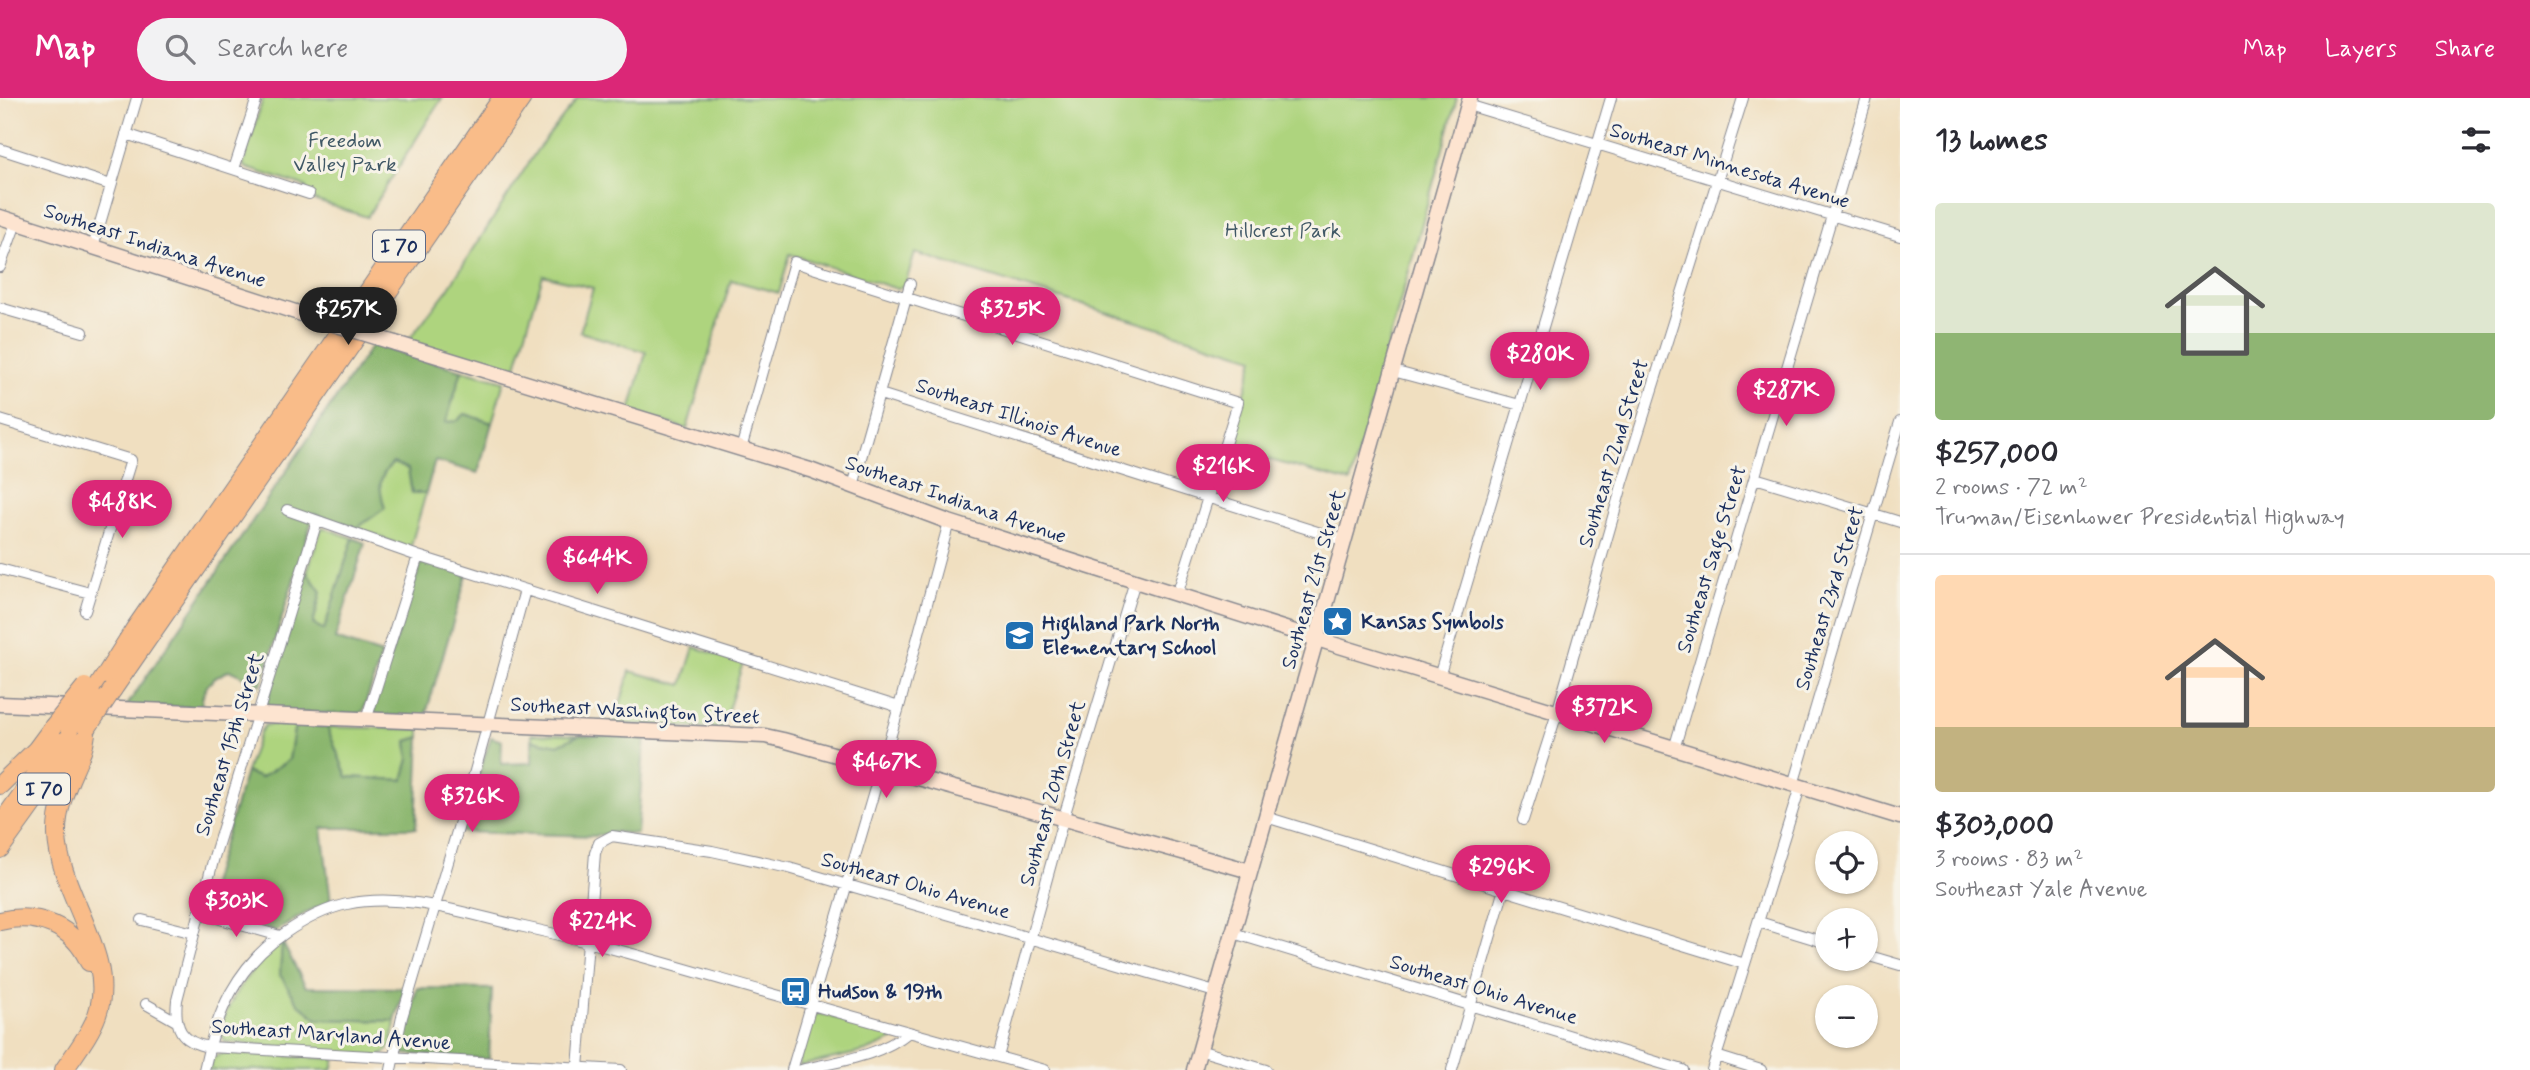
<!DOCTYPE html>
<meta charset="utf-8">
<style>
:root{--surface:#fff;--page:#f2f2f3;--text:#2b2b33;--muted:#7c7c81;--line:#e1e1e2;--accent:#db2777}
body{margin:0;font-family:Mynerve,sans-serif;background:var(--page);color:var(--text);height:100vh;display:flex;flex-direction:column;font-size:26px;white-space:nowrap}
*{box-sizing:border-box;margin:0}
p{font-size:23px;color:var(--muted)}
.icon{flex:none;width:38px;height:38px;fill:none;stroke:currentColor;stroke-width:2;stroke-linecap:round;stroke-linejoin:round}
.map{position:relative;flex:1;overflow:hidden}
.side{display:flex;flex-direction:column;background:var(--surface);width:630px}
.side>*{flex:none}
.controls{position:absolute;left:1815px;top:733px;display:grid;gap:14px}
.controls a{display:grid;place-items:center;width:63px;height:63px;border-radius:50%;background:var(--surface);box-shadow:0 2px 5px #0004;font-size:35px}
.price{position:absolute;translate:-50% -60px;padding:0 16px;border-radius:24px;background:var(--accent);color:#fff;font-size:23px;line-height:46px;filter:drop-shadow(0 2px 4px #0008)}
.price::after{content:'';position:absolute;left:50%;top:42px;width:21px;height:16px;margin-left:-10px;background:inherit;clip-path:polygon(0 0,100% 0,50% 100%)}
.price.on{background:#222;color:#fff}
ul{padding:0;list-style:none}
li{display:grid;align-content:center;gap:14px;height:371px;padding:0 35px}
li+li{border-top:2px solid var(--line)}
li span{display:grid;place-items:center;height:217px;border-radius:7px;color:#555}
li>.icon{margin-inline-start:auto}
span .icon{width:126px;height:126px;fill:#fffc;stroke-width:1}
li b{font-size:30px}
h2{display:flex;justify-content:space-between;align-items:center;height:84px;padding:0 35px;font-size:30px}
header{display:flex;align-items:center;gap:42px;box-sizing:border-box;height:98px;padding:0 35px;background:var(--accent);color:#fff}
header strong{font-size:33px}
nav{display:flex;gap:38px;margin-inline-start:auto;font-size:24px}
.search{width:490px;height:63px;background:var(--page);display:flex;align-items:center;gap:18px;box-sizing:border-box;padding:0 24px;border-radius:38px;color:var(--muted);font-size:26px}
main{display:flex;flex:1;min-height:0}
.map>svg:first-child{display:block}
.green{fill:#aed47e;stroke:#64826e;stroke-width:2}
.forest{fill:#8ab66d;stroke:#527266;stroke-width:2}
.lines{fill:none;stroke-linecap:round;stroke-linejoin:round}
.street-casing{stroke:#86878f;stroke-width:12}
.secondary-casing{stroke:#86878f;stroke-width:17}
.highway-casing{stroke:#86878f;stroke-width:20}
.street{stroke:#fff;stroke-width:10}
.secondary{stroke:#fde4d0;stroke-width:14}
.highway{stroke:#f9bc89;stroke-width:18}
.secondary-bridge-casing{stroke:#86878f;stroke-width:17;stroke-linecap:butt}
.highway-bridge-casing{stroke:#86878f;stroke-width:20;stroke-linecap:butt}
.secondary-bridge{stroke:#fde4d0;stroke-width:14}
.highway-bridge{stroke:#f9bc89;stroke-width:18}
.labels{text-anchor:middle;stroke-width:6;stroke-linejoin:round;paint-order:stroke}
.shield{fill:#f7f3e8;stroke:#5d6a87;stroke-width:2}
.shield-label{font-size:19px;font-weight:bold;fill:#1b2f5e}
.park-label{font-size:21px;fill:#405866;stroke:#f7f3e8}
.street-label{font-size:21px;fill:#1b2f5e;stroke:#f7f3e8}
.poi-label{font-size:21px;font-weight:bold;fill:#1b2f5e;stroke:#f7f3e8;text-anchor:start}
</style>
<header>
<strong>Map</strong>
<div class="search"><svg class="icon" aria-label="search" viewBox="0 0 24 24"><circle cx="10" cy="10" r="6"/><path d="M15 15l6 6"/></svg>Search here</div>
<nav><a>Map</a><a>Layers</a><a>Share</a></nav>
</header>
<main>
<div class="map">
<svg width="1900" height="972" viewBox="0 0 1900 972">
<rect width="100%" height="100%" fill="#f7f3e8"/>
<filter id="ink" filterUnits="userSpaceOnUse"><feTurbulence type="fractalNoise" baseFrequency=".0143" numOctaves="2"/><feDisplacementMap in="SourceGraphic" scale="14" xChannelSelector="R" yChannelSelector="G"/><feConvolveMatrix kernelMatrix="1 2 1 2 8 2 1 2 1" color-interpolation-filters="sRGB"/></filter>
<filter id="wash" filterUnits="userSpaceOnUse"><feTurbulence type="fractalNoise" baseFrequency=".00686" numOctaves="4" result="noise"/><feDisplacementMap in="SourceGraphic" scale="28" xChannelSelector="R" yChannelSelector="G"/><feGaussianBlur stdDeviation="1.57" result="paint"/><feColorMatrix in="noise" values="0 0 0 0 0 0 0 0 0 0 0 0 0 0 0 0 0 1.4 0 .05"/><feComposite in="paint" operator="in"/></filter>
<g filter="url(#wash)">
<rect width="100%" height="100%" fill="#f0dfc0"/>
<!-- green -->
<path class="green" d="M263,0H442L367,119L304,99L306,89L247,70L243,67Z
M578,0H1457L1350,384L1230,351L1254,260L915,155L905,187L897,191L790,156L779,195L731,182L687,331L630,313L646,254L580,234L593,190L543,177L513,278L407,244L448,191L537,52Z
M462,272L504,283L492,325L466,316L457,323L446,325Z
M393,365L408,371L412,395H426L410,451L357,430L384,410C379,389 376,381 393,365Z
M322,429L353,440L324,532L313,526L321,494L307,474Z
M694,549L743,565L722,631L614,626L630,573L682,587Z
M295,626L289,662L260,680L246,674L260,634L265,627Z
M327,629L420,631V639L407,643L409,661L403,682L347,679Z
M532,636L579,637L558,647L532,642Z
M282,844L280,877L317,921L395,923C393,938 393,951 380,959L225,944L220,931C231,896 253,867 282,844Z
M817,916H822L896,937L897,940L866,953L800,968L799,958L813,920Z
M224,955L335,961L332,972H209C211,962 213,958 224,955Z"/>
<!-- forest -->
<path class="forest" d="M372,247L462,272L446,324L457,323L465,316L492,325L478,375L435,363L426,395H412L408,371L393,365C376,381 379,389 385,410L357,430L314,416L261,587L230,572C211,581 203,586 201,609H126Z
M353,440L365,445L335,541L382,556L363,613L358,616L269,614L266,610L267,604L307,474L321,494L313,526L324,532Z
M427,464L467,477L425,619L377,617L373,615L374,607L421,466Z
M295,626L327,629L347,679L403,682L409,661L407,643L420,639L416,730H322L331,804L311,812L276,833L207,812L205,805L246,674L260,680L289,662Z
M579,637L645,639L637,736L616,734L595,738L460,734L491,639L502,643L501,666L532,665V642L558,647Z
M282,844L306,889L405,890L395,923L317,921L298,905L280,877Z
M417,890L492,891L489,961L404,956L401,953Z"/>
</g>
<g filter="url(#ink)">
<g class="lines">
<defs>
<path id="street" d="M1468,7L1900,138
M126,36L309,96
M0,51L111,87
M234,71L257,0
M93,149L137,0
M0,169L16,125
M0,210L83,234
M1393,273L1520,307
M880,296L1346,443
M0,322L131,362L85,513
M741,351L794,164L1238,305L1177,497
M1755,380L1900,424
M853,388L910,186
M287,412L418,458L899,609
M317,423L214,759L177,902C174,930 181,944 209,949L621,972
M0,471L90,495
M1439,579L1611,0
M366,622L418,458
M1674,651L1867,0
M1793,687L1900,324
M1266,719L1745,866
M1523,722L1557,615L1623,384L1743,0
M199,815L280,838
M142,822L194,835
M1759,824L1827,845
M1233,835L1683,972
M1866,857L1900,867
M146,906L176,923
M1199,952L1266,972
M1716,958L1761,972
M998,959L1063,722L1135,483
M578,970L595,755L599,745L612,738L712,753L789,770L1215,894
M204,972C216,916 236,868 285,835C304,822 324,811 347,806C406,794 466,816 524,829C607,847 688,872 769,895C861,921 953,946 1045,972
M391,972L402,919L475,673L525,492
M792,972L899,609L949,424
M801,972C838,963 879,959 909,934
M1452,972L1504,791
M1712,972L1800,689"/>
<path id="secondary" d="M0,119L311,219
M395,245L810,372L949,424L1336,547L1900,719
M0,606L765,638L783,642L1250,773
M1194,972L1470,0"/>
<path id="highway" d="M113,591L522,0
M96,592L134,532L502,0
M0,687L36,652L53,629
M0,727L70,629
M0,751L77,644
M0,823C37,814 74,828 89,864
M64,972C75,955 90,937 97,917C118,859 59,796 57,737C56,707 70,683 81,656C85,648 85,638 87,630"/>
</defs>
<!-- street casing -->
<use href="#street" class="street-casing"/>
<!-- secondary casing -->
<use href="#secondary" class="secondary-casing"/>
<!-- highway casing -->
<use href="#highway" class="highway-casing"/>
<!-- street -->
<use href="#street" class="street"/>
<!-- secondary -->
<use href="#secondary" class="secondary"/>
<!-- highway -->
<use href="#highway" class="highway"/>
<defs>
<path id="secondary-bridge" d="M311,219L395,245"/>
<path id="highway-bridge" d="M53,629L85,589
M70,629L92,598
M87,630L113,591"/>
</defs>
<!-- secondary-bridge casing -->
<use href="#secondary-bridge" class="secondary-bridge-casing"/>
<!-- highway-bridge casing -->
<use href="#highway-bridge" class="highway-bridge-casing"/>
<!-- secondary-bridge -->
<use href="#secondary-bridge" class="secondary-bridge"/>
<!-- highway-bridge -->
<use href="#highway-bridge" class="highway-bridge"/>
</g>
</g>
<!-- icons -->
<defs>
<symbol id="sight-square" viewBox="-11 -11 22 22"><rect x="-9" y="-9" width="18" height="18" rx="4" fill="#1f6fb2" stroke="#f7f3e8"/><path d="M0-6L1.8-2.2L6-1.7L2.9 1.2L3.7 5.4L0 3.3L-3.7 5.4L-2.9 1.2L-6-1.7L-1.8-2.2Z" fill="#fff"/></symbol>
<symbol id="school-square" viewBox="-11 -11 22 22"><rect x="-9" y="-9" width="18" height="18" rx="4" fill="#1f6fb2" stroke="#f7f3e8"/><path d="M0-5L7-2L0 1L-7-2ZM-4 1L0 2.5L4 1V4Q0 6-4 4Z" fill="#fff"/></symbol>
<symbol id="bus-square" viewBox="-11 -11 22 22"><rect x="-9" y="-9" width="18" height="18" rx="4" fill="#1f6fb2" stroke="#f7f3e8"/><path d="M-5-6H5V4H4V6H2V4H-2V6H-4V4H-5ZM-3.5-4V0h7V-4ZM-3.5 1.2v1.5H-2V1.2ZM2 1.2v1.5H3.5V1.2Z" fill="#fff"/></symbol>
</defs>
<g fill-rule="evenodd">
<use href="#sight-square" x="1320" y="506" width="35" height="35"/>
<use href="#school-square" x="1002" y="520" width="35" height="35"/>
<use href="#bus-square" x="778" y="876" width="35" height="35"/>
</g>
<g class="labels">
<!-- shield labels -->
<g class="shield">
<rect x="373" y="132.5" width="52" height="31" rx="5"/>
<rect x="18" y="675.5" width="52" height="31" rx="5"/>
</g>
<g class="shield-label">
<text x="399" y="155">I 70</text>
<text x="44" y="698">I 70</text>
</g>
<!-- park labels -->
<g class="park-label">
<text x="345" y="49">Freedom<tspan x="345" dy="24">Valley Park</tspan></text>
<text x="1283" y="139">Hillcrest Park</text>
</g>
<!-- street labels -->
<g class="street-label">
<text transform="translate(1730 67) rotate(17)" y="7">Southeast Minnesota Avenue</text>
<text transform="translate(155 147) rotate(18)" y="7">Southeast Indiana Avenue</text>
<text transform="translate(1019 319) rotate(18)" y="7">Southeast Illinois Avenue</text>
<text transform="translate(1613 355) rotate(-73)" y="7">Southeast 22nd Street</text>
<text transform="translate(956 401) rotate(19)" y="7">Southeast Indiana Avenue</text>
<text transform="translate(1711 461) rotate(-73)" y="7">Southeast Sage Street</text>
<text transform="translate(1313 481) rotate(-74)" y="7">Southeast 21st Street</text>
<text transform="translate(1829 500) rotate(-73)" y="7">Southeast 23rd Street</text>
<text transform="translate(635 612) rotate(3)" y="7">Southeast Washington Street</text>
<text transform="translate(229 646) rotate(-73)" y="7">Southeast 15th Street</text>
<text transform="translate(1052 695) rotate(-74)" y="7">Southeast 20th Street</text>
<text transform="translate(916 787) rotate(16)" y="7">Southeast Ohio Avenue</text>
<text transform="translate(1484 891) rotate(17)" y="7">Southeast Ohio Avenue</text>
<text transform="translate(331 936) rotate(4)" y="7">Southeast Maryland Avenue</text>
</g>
<!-- poi labels -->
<g class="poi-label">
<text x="1361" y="530">Kansas Symbols</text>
<text x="1042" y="532">Highland Park North<tspan x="1042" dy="24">Elementary School</tspan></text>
<text x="818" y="900">Hudson &amp; 19th</text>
</g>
</g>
</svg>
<div class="controls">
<a><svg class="icon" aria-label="locate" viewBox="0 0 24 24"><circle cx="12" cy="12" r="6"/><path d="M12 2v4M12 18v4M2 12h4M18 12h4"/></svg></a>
<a>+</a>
<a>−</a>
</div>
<b class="price on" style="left:348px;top:249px">$257K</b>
<b class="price" style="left:1012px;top:249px">$325K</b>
<b class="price" style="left:1540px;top:294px">$280K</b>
<b class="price" style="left:1786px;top:330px">$287K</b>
<b class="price" style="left:1223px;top:406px">$216K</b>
<b class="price" style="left:122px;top:442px">$488K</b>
<b class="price" style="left:597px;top:498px">$644K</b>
<b class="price" style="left:1604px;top:647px">$372K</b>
<b class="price" style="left:886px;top:702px">$467K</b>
<b class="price" style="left:472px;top:736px">$326K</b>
<b class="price" style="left:1501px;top:807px">$296K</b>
<b class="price" style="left:236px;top:841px">$303K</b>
<b class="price" style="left:602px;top:861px">$224K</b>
</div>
<section class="side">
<h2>13 homes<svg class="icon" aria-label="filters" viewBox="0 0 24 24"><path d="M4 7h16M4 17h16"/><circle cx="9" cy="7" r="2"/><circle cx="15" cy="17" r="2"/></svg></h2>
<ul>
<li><span style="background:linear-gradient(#dfe7d0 60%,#8fb573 0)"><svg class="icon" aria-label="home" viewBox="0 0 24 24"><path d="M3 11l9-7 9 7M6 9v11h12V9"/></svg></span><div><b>$257,000</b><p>2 rooms · 72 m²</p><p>Truman/Eisenhower Presidential Highway</p></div></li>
<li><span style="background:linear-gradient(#ffd9b3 70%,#c2b280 0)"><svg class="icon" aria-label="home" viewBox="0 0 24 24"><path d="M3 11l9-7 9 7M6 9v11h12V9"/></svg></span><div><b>$303,000</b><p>3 rooms · 83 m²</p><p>Southeast Yale Avenue</p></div></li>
</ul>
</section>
</main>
